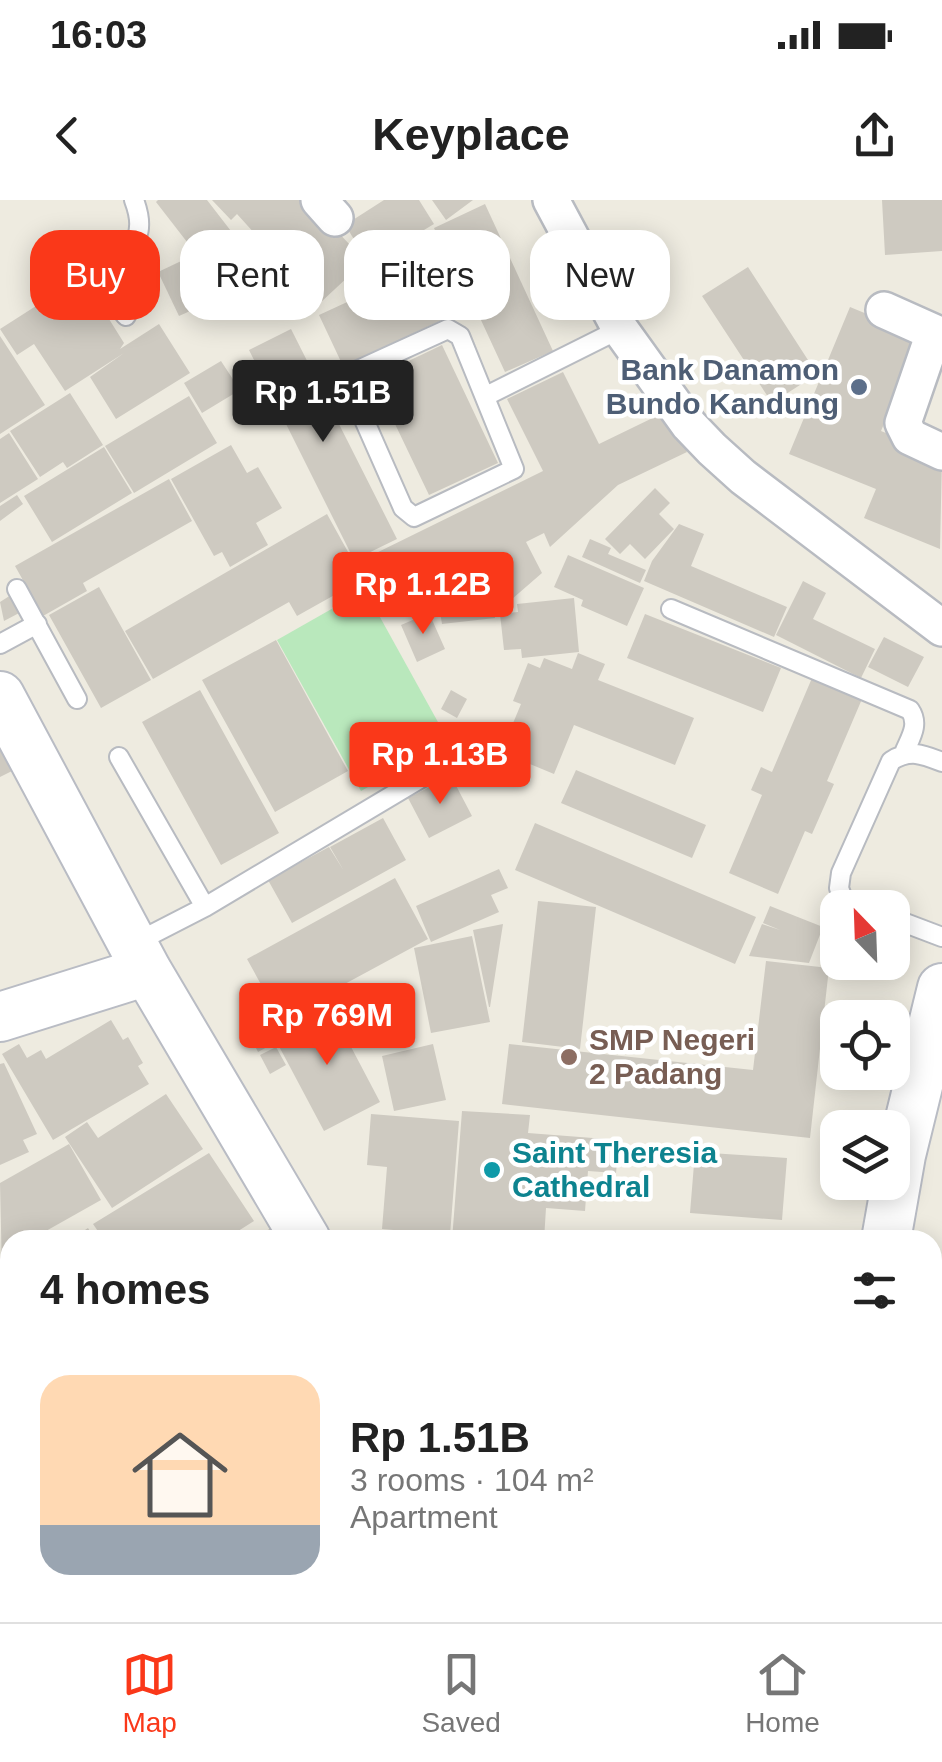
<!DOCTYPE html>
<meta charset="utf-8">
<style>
:root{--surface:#fff;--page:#f6f6f6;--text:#222;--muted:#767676;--line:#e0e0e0;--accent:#fa3819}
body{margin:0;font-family:Helvetica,sans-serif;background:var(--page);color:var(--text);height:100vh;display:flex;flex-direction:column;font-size:38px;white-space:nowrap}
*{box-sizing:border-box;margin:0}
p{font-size:32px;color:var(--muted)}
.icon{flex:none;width:55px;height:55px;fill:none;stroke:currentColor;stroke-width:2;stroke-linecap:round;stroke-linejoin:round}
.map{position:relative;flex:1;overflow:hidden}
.drawer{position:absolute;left:0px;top:1030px;width:942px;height:392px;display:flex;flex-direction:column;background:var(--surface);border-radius:30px 30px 0 0;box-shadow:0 5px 25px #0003}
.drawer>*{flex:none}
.hud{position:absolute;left:30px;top:30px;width:882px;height:90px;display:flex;gap:20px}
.needle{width:65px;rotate:337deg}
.controls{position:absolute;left:820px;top:690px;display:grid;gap:20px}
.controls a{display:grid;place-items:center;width:90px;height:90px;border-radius:20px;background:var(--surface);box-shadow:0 5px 25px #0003;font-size:50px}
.price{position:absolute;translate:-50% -85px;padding:0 22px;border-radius:10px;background:var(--accent);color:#fff;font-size:32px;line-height:65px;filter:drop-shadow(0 2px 5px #0008)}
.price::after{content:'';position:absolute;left:50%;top:60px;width:30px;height:22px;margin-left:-15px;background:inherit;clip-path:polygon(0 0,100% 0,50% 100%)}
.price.active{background:#222;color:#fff}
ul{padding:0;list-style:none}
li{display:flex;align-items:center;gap:30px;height:250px;padding:0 40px}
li+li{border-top:2px solid var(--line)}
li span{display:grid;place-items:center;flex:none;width:280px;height:200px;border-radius:30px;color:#555}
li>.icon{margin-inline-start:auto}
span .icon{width:120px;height:120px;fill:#fffc;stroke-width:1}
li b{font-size:42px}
h2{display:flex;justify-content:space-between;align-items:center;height:120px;padding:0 40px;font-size:42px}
.tag{padding:0 35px;border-radius:30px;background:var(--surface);box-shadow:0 5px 25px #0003;font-size:35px;line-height:90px}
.tag.active{background:var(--accent);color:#fff}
.status{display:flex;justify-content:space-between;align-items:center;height:70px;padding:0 50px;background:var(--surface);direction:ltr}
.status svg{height:28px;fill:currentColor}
header{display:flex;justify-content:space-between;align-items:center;height:130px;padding:0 40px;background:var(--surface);font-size:45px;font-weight:700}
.tab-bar{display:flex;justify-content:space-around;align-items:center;height:140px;border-top:2px solid var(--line);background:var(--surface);font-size:28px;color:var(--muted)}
.tab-bar a{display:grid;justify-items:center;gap:5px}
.tab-bar .active{color:var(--accent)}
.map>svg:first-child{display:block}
.green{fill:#b9e8bc}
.building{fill:#cecac1}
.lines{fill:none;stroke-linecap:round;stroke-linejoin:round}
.lane-casing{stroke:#b8bbc1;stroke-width:22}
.street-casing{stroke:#b8bbc1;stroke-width:40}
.secondary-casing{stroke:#b9bcc4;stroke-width:52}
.lane{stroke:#fff;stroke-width:18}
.street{stroke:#fff;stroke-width:35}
.secondary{stroke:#fff;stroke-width:48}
.service-dot{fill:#5c6f8a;stroke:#fff;stroke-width:4}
.education-dot{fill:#8d6e63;stroke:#fff;stroke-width:4}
.culture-dot{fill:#0f9aa8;stroke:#fff;stroke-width:4}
.labels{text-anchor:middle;stroke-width:9;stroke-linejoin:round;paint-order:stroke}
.service-label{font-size:30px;font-weight:bold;fill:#4e5e75;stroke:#fff;text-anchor:end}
.education-label{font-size:30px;font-weight:bold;fill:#785e54;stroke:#fff;text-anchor:start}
.culture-label{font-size:30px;font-weight:bold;fill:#0d838f;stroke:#fff;text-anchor:start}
</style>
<div class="status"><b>16:03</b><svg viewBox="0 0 49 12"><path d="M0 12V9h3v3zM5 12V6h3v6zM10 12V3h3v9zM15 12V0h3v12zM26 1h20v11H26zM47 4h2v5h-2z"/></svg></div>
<header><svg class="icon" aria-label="back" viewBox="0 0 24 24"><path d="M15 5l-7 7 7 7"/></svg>Keyplace<svg class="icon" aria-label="share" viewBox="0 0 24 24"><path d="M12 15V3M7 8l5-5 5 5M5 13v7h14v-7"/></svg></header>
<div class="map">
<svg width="942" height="1422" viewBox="0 0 942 1422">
<rect width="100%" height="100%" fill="#eeebe0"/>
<!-- green -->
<path class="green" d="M365,390L449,542L361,591L277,440Z"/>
<!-- building -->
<path class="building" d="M158,0H207L258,66L233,86L202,45L194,51L156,2Z
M212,0H308L365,61L320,103L307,89L301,94L260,51L266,46L237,14L231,20Z
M384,0H419L434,24L369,63L345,25Z
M432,0H473L446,20Z
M882,0H942V51L885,55Z
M485,4L553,151L505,172L474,105L343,166L319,115L447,56L434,28Z
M196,54L217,99L179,116L158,72Z
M385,60L393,78L366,90L358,73Z
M748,67L817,174L772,203L702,96Z
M72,83L84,101L94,95L124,143L120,149L159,124L190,173L116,219L90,177L124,153L65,191L34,144L17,155L0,129Z
M850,107L908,131L918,142L881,231L942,256L940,349L864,318L876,289L789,254Z
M291,129L397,339L354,360L249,150Z
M0,136L45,205L0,234Z
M442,145L498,263L429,295L373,178Z
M221,161L240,190L202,213L184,183Z
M563,172L599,244L667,211L687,252L618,285L550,347L544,333L526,342L542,373L505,405L484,363L390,408L366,358L543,271L507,199Z
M70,193L103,245L67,268L63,262L40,277L10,231Z
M189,196L217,243L134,293L105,246Z
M9,233L38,279L0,303V239Z
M231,245L247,273L258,267L282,308L256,323L268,345L230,367L222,352L214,356L171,279Z
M104,247L132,293L52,342L24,296Z
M169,279L192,321L83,383L87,391L43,416L15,366Z
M655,288L670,303L659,314L674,329L645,359L630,344L620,354L605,339Z
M17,295L23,304L0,321V306Z
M327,314L363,379L297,416L289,402L153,479L125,431Z
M679,324L704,334L691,366L787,407L774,437L644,381L652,361Z
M590,339L611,348L608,354L646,370L640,383L582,357Z
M568,355L644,388L627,426L581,406L583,400L554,387Z
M803,381L826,393L813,419L875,449L861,478L776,435Z
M491,382L495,418L442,424L440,412L432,413L430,398H439L438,387Z
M99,387L151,480L101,508L49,415Z
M11,395L21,412L4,421L0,402Z
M574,398L579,452L522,458L521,449L504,450L500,414L518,412L517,404Z
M429,413L445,449L417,462L401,425Z
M645,414L781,468L763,512L627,458Z
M884,437L924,457L908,487L868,467Z
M276,440L348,571L275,612L202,480Z
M578,453L605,464L598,480L694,518L675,565L574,525L554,574L501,552L521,504L513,501L528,463L540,468L544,458L572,469Z
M812,478L862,499L827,581L834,584L812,634L805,631L778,694L729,673L762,595L751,590L761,567L772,572Z
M200,490L279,633L221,665L142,522Z
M451,490L467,499L457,518L441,509Z
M0,523L24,565L0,577Z
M480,531L494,560L468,573L453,544Z
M576,570L706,625L692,658L561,603Z
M451,576L472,616L429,638L408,598Z
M383,618L406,660L292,723L268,680L329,647L344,671L330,647Z
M535,623L756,717L735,764L515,670Z
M499,669L508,688L491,695L499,712L431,742L416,706Z
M395,678L428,739L280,819L247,759Z
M538,701L596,707L580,849L522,842Z
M770,706L823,727L809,763L749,756L762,724L780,730L763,723Z
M503,724L490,807H489L473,730Z
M472,736L490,822L431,833L414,748Z
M766,761L829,768L810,938L502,904L509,844L753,870Z
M329,805L380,902L324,931L273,835Z
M111,820L123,840L128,837L143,863L138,866L149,884L53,940L2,854L19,844L27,858L41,850L46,859Z
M256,822L269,846L258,852L246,828Z
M433,844L446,900L394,911L382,856Z
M276,847L286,865L270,874L260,855Z
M4,863L37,934L23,940L29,952L0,965V864Z
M166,894L203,949L112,1008L65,937L87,922L98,938Z
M462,911L530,915L528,933L619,940L616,973L588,971L585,1011L546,1008L544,1040H452Z
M371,914L459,921L450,1035L382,1029L387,967L367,965Z
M69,944L101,1000L30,1040H10V1068L2,1073L0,983Z
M695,952L787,958L782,1020L690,1013Z
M209,953L254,1021L224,1040H104L93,1024Z
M286,1019L299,1040H251Z
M88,1028L95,1040H70Z
M10,1079V1109L0,1093V1085Z
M0,1115L10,1130V1202L0,1209Z
M10,1250V1344L0,1329V1256Z
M53,1412H122L126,1419L122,1422H59Z
M177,1412H269L274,1422H161Z
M439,1412H519L525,1422H444Z
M592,1412H636L635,1422L597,1421Z
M639,1412H755L753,1422H638Z"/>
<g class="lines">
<defs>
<path id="lane" d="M126,116C119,107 106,94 105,82C101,50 156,58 134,0
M448,129L460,136L514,269L414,317L403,308L347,181L356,171Z
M486,196L620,129
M17,389L77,499
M671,409L910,510C920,525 910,538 904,553
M0,444L37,424
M119,557L205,707
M864,708L843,699L839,688L841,673L891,561C910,549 922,554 942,562
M892,718L942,737
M133,744L205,707L428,574
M932,1200L942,1201
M933,1422L942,1414"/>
<path id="street" d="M319,0L335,18
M551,0L620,129L689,225L712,249L743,277L942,428
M884,110L942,136
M934,133L903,223L910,237L942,252"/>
<path id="secondary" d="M0,496L147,771L306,1040
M0,817L147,771
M886,1040L901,955L942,788
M527,1412L533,1422
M840,1422L841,1412"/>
</defs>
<!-- lane casing -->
<use href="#lane" class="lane-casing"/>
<!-- street casing -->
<use href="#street" class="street-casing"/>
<!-- secondary casing -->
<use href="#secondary" class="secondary-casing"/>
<!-- lane -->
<use href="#lane" class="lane"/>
<!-- street -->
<use href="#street" class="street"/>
<!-- secondary -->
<use href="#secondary" class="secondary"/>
</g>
<!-- markers -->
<circle class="service-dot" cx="859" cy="187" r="10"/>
<circle class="education-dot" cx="569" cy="857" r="10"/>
<circle class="culture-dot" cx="492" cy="970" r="10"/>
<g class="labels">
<!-- service labels -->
<g class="service-label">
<text x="839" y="180">Bank Danamon<tspan x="839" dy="34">Bundo Kandung</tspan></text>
</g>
<!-- education labels -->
<g class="education-label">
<text x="589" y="850">SMP Negeri<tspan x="589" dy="34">2 Padang</tspan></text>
</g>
<!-- culture labels -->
<g class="culture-label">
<text x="512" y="963">Saint Theresia<tspan x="512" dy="34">Cathedral</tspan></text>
</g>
</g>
</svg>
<div class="controls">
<a><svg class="needle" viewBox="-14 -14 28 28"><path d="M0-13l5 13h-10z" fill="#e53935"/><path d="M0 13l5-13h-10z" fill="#767676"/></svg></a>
<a><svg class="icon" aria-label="locate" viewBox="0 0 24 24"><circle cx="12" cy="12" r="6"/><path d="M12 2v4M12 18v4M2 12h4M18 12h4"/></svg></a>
<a><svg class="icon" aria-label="layers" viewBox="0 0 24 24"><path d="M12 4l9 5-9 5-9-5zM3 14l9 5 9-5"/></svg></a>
</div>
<b class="price active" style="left:323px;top:245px">Rp 1.51B</b>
<b class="price" style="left:423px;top:437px">Rp 1.12B</b>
<b class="price" style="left:440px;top:607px">Rp 1.13B</b>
<b class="price" style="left:327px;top:868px">Rp 769M</b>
<div class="hud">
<a class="tag active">Buy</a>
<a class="tag">Rent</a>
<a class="tag">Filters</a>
<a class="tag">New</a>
</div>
<section class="drawer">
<h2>4 homes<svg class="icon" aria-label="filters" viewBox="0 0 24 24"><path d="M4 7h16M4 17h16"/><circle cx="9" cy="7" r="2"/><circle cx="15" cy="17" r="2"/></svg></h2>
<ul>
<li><span style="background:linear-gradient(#ffd9b3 75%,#9aa5b1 0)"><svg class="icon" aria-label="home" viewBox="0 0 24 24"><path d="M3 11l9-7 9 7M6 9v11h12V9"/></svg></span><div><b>Rp 1.51B</b><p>3 rooms · 104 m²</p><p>Apartment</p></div></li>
</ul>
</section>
</div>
<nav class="tab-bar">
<a class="active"><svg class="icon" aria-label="map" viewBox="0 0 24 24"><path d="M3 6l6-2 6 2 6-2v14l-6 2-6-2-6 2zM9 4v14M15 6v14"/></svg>Map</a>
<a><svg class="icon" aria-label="saved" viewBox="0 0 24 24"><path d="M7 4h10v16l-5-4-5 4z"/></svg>Saved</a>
<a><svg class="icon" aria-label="home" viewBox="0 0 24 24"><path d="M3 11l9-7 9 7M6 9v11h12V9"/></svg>Home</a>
</nav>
